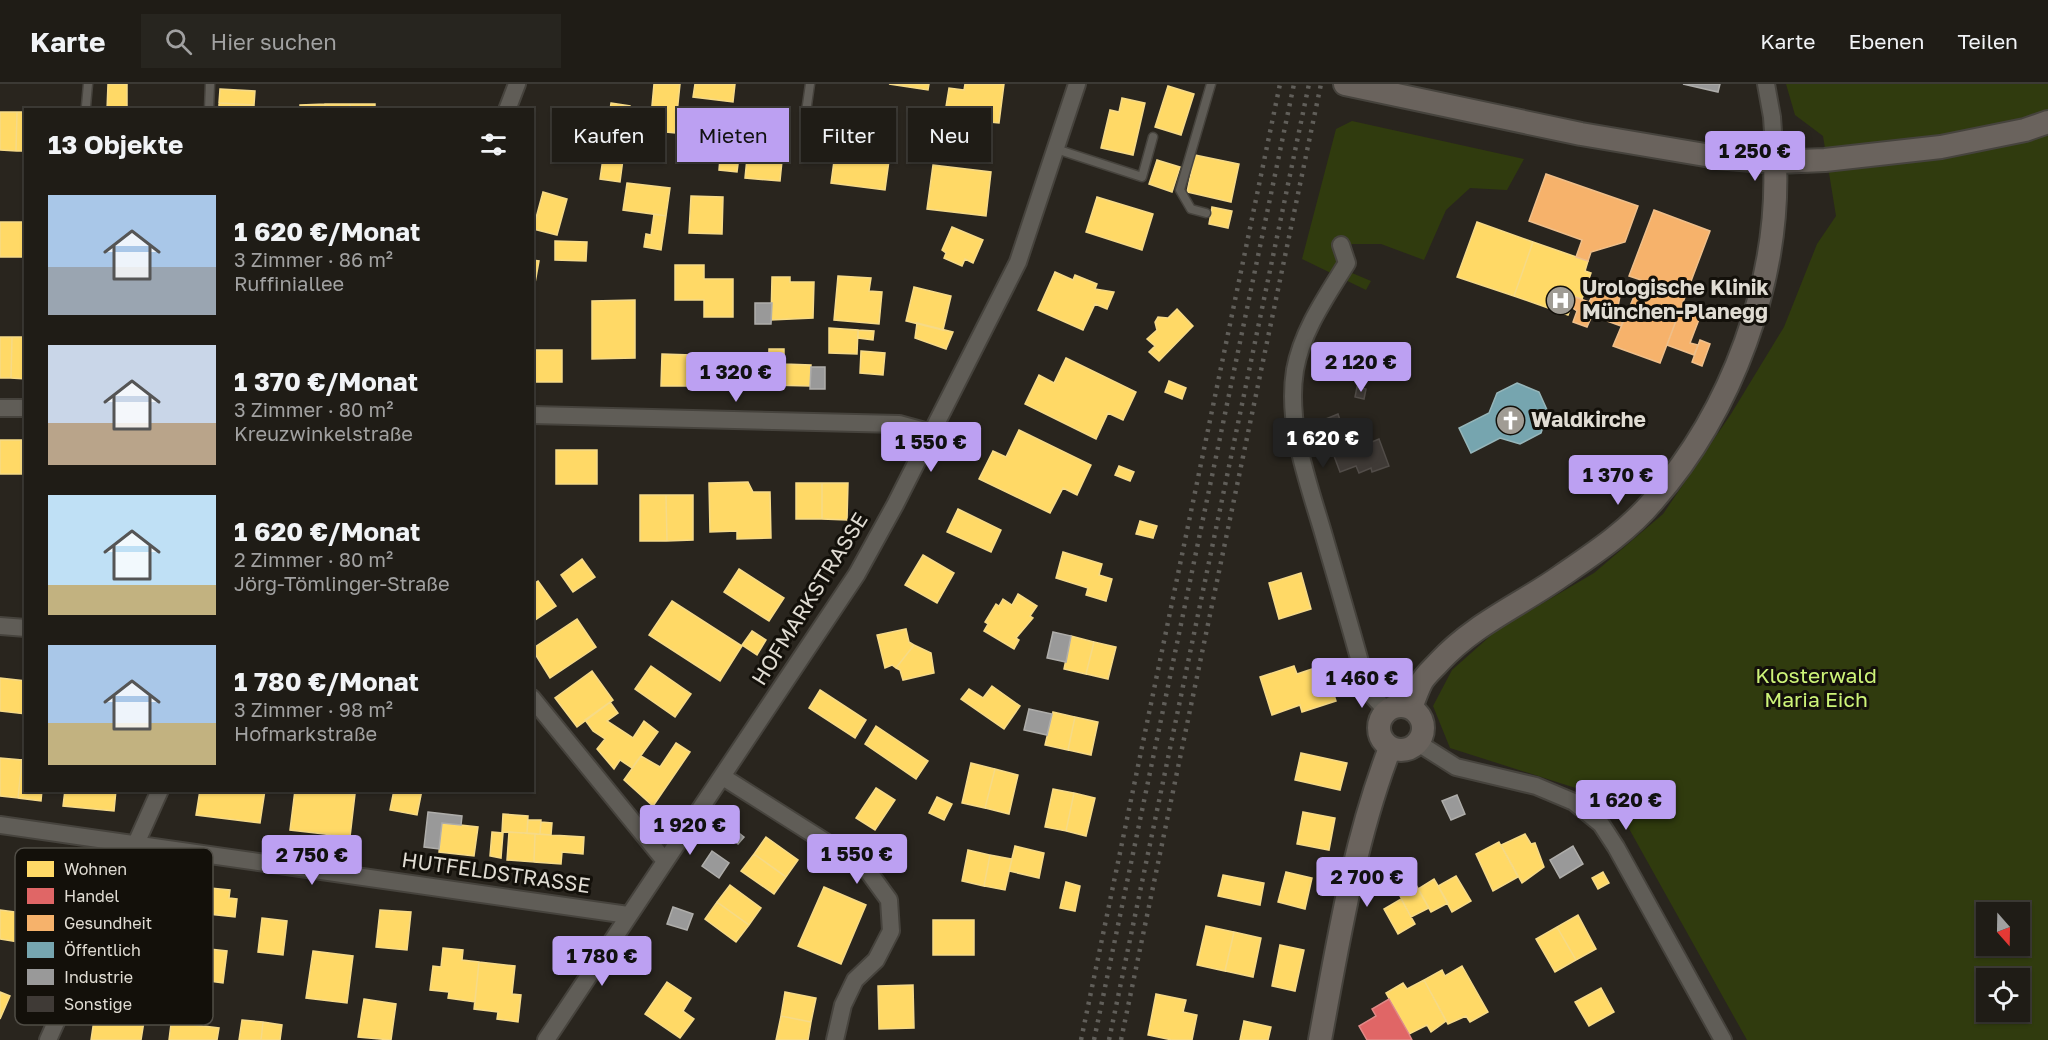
<!DOCTYPE html>
<html lang="de">
<meta charset="utf-8">
<style>
:root{--surface:#1f1c16;--page:#27251f;--text:#f1f3f6;--muted:#a1a1a1;--line:#3c3a35;--accent:#bca0f2}
body{margin:0;font-family:"Golos Text",sans-serif;background:var(--page);color:var(--text);height:100vh;display:flex;flex-direction:column;font-size:22px;white-space:nowrap}
*{box-sizing:border-box;margin:0}
p{font-size:20px;color:var(--muted)}
.icon{flex:none;width:33px;height:33px;fill:none;stroke:currentColor;stroke-width:2;stroke-linecap:round;stroke-linejoin:round}
.map{position:relative;flex:1;overflow:hidden}
.panel{position:absolute;left:24px;top:24px;width:510px;height:684px;display:flex;flex-direction:column;background:var(--surface);border-radius:0px;box-shadow:0 2px 4px #0004,0 0 0 2px var(--line)}
.panel>*{flex:none}
.guide{position:absolute;left:552px;top:24px;width:570px;height:54px;display:flex;gap:12px}
.needle{width:39px;rotate:160deg}
.fabs{position:absolute;left:1976px;top:818px;display:grid;gap:12px}
.fabs a{display:grid;place-items:center;width:54px;height:54px;border-radius:0px;background:var(--surface);box-shadow:0 2px 4px #0004,0 0 0 2px var(--line);font-size:30px}
.price{position:absolute;translate:-50% -51px;padding:0 14px;border-radius:6px;background:var(--accent);color:#111;font-size:20px;line-height:39px;filter:drop-shadow(0 2px 3px #0008)}
.price::after{content:'';position:absolute;left:50%;top:36px;width:18px;height:14px;margin-left:-9px;background:inherit;clip-path:polygon(0 0,100% 0,50% 100%)}
.price.on{background:#222;color:#fff}
ul{padding:0;list-style:none}
li{display:flex;align-items:center;gap:18px;height:150px;padding:0 24px}
li span{display:grid;place-items:center;flex:none;width:168px;height:120px;border-radius:0px;color:#555}
li>.icon{margin-inline-start:auto}
span .icon{width:72px;height:72px;fill:#fffc;stroke-width:1}
li b{font-size:26px}
h2{display:flex;justify-content:space-between;align-items:center;height:72px;padding:0 24px;font-size:26px}
.pill{padding:0 21px;border-radius:0px;background:var(--surface);box-shadow:0 2px 4px #0004,0 0 0 2px var(--line);font-size:21px;line-height:54px}
.pill.on{background:var(--accent);color:#111}
header{display:flex;align-items:center;gap:36px;box-sizing:border-box;height:84px;padding:0 30px;background:var(--surface);border-bottom:2px solid var(--line)}
header strong{font-size:28px}
nav{display:flex;gap:33px;margin-inline-start:auto;font-size:21px}
.search{width:420px;height:54px;background:var(--page);display:flex;align-items:center;gap:15px;box-sizing:border-box;padding:0 21px;border-radius:0px;color:var(--muted);font-size:22px}
.map>svg:first-child{display:block}
.green{fill:#303b0e;fill-rule:evenodd}
.homes{fill:#ffd966;stroke:#f6da87;stroke-width:1.5}
.shops{fill:#e06666;stroke:#e08987;stroke-width:1.5}
.health{fill:#f6b26b;stroke:#efbf8a;stroke-width:1.5}
.public{fill:#76a5af;stroke:#96b6ba;stroke-width:1.5}
.industry{fill:#999;stroke:#aeadaa;stroke-width:1.5}
.building{fill:#3f3a36;stroke:#514c48;stroke-width:1.5}
.lines{fill:none;stroke-linecap:round;stroke-linejoin:round}
.lane-casing{stroke:#46433d;stroke-width:11}
.street-casing{stroke:#46433d;stroke-width:20}
.secondary-casing{stroke:#46433d;stroke-width:26}
.lane{stroke:#605d57;stroke-width:8}
.street{stroke:#605d57;stroke-width:16}
.secondary{stroke:#6a635d;stroke-width:22}
.rail{stroke:#605e59;stroke-width:4.5;stroke-dasharray:3 6;stroke-linecap:butt}
.labels{text-anchor:middle;stroke-width:6;stroke-linejoin:round;paint-order:stroke}
.poi-label{font-size:21px;font-weight:bold;fill:#e0dcd3;stroke:#13100a;text-anchor:start}
.street-label{font-size:21px;fill:#e0dcd3;stroke:#13100a}
.park-label{font-size:21px;fill:#cdf378;stroke:#13100a}
.key{fill:#13100a;stroke:#504d46;stroke-width:1.5}
.key-label{font-size:16px;fill:#e0dcd3}
</style>
<header>
<strong>Karte</strong>
<div class="search"><svg class="icon" aria-label="search" viewBox="0 0 24 24"><circle cx="10" cy="10" r="6"/><path d="M15 15l6 6"/></svg>Hier suchen</div>
<nav><a>Karte</a><a>Ebenen</a><a>Teilen</a></nav>
</header>
<div class="map">
<svg width="2048" height="956" viewBox="0 0 2048 956">
<rect width="100%" height="100%" fill="#29251e"/>
<!-- green -->
<path class="green" d="M1786,0H2048V956H1747L1613,716L1450,664L1433,622L1452,586L1497,546L1594,489L1663,430L1731,330L1784,243L1817,160L1836,132L1823,52L1795,31ZM1986,828H2019V861H1986ZM1986,894H2019V927H1986Z
M1352,37L1524,75L1507,106L1470,104L1446,126L1424,176L1381,160H1352L1338,172L1352,189L1371,197L1366,206L1302,175L1336,45Z"/>
<!-- homes -->
<path class="homes" d="M108,0H127V26H107Z
M654,0H680L675,49L656,47L657,33L651,32Z
M695,0H735L733,18L693,13Z
M889,0H929L928,6Z
M965,0H1004L999,39L989,38L988,47L943,41L949,4L964,6Z
M1168,2L1194,10L1181,51L1155,43Z
M220,5L255,7L254,21L219,19Z
M1122,14L1145,19L1133,71L1101,64L1110,26L1119,28Z
M219,19L254,21V26H219Z
M611,19L630,22L620,98L600,95Z
M325,20H350V26H325Z
M325,20V26H300V21Z
M350,20H375V26H350Z
M564,23L590,29L581,64L556,58Z
M0,28H17L16,67L0,66Z
M17,28H26V67H16Z
M749,53L784,57L782,77L747,74Z
M837,55L891,62L885,106L831,99Z
M721,62L740,65L737,88L719,86Z
M1195,71L1239,80L1231,118L1187,108Z
M747,74L782,77L780,97L745,94Z
M1157,76L1180,83L1172,108L1149,100Z
M933,81L991,88L986,132L927,125Z
M627,99L670,104L666,132L623,126Z
M543,108L567,115L557,151L533,145Z
M691,112L723,113L722,150L689,149Z
M1097,113L1153,130L1142,166L1086,148Z
M1212,123L1232,127L1228,144L1209,140Z
M654,130L666,132L661,166L644,163L646,150L651,151Z
M0,138H26V173H0Z
M1477,138L1533,158L1514,212L1457,193Z
M952,143L983,156L973,179L965,175L962,182L944,174L946,169L942,166Z
M555,157L587,158L586,177L555,176Z
M1533,158L1588,177L1585,187L1591,189L1582,215L1575,213L1568,231L1514,212Z
M532,176L539,177L535,199H532Z
M675,181H704V195H733V233H704V216H675Z
M1055,188L1073,196L1075,191L1097,200L1095,205L1114,208L1107,225L1095,220L1083,246L1038,226Z
M838,192L871,194L869,207L882,208L879,240L834,236Z
M772,193H790V198H814L813,234L771,236Z
M914,203L951,212L943,246L906,237Z
M635,216V274L592,275V217Z
M1177,225L1193,242L1159,277L1149,268L1155,262L1147,255L1157,246L1155,238L1158,233L1168,234Z
M917,239L953,248L946,265L915,254Z
M829,244L858,246L857,270L829,269Z
M858,246L874,247L873,256L858,254Z
M0,253H12L11,294H0Z
M12,253H26V295L11,294Z
M769,265H784V280L811,281L810,302L768,301Z
M532,266H562V298H532Z
M861,267L885,269L883,291L860,289Z
M662,270L692,271L691,302H661Z
M713,271H743L742,303H712Z
M1066,274L1136,308L1123,336L1108,329L1096,355L1025,320L1039,291L1054,299Z
M1169,297L1186,304L1182,315L1165,308Z
M1019,346L1091,381L1077,411L1063,404L1050,429L979,395L993,367L1006,373Z
M0,356H21V390H0Z
M21,356H26V390H21Z
M556,366H597V400H556Z
M1119,382L1134,388L1130,397L1115,391Z
M748,398L753,408H770L771,454L737,455V447L710,448L709,399Z
M796,399H822V435H796Z
M822,399H848L847,436L822,435Z
M640,411H666L667,457H640Z
M666,411H693V456L667,457Z
M958,425L1001,446L991,468L947,448Z
M1140,437L1157,442L1153,454L1136,450Z
M1063,468L1102,480L1099,491L1112,495L1106,517L1086,511L1088,504L1056,494Z
M923,471L954,489L937,519L905,501Z
M582,475L595,493L573,508L561,491Z
M739,485L784,514L769,537L724,508Z
M1301,489L1311,525L1279,535L1269,499Z
M538,497L556,522L532,538V501Z
M1018,510L1037,522L1030,532L1033,534L1016,554L1019,556L1014,565L984,547L988,540L985,538L996,520L999,522L1003,515L1012,521Z
M672,517L742,562L720,597L649,551Z
M577,535L596,563L550,594L532,565Z
M906,545L909,558L914,561L896,584L892,581L885,584L877,551Z
M752,547L766,556L757,571L742,561Z
M1071,552L1094,558L1086,590L1064,585Z
M1094,558L1116,563L1108,595L1086,590Z
M914,561L931,569L934,589L903,596L900,586L896,584Z
M1324,581L1336,617L1302,628L1300,621L1272,631L1260,593L1294,582L1297,590Z
M651,582L691,610L675,633L635,605Z
M592,587L613,616L577,643L555,614Z
M0,594L26,597V630L0,627Z
M992,602L1020,622L1004,645L961,615L969,605L983,614Z
M820,606L866,636L855,654L809,624Z
M610,618L618,629L607,637L633,654L644,637L658,648L632,684L620,676L614,685L597,665L605,655L593,647L585,636Z
M1053,628L1075,633L1068,666L1045,661Z
M1075,633L1098,638L1091,671L1068,666Z
M876,642L928,677L916,695L865,660Z
M676,659L690,668L653,722L624,696L641,672L660,683Z
M1301,669L1347,679L1340,706L1295,696Z
M0,674L22,676L18,714L0,712Z
M22,676L26,677V706H42L41,717L18,714Z
M971,679L995,685L985,724L962,719Z
M995,685L1018,691L1009,730L985,724Z
M876,704L895,716L875,746L856,734Z
M1053,705L1074,709L1066,747L1045,743Z
M65,706H116L114,727L63,722Z
M200,706H265L260,739L196,731Z
M295,706L355,710L350,753L290,746Z
M394,706H422L417,731L390,726Z
M1074,709L1095,714L1086,752L1066,747Z
M937,713L952,720L944,736L929,729Z
M1303,728L1335,734L1329,766L1297,760Z
M503,730L528,732L527,749L502,748Z
M528,736H541L540,750L527,749Z
M541,738L552,739L551,751L540,750Z
M442,739L478,743L474,772L439,768Z
M492,748L503,749L501,774L490,772Z
M509,748L535,750L534,778L507,776Z
M535,750L584,753L583,770L562,768L561,780L534,778Z
M1525,750L1531,760L1535,759L1544,783L1522,799L1501,761Z
M766,753L798,776L786,793L754,770Z
M1499,758L1518,793L1493,807L1476,770Z
M1015,762L1044,769L1039,794L1009,787Z
M968,766L990,771L984,802L962,797Z
M754,770L786,793L774,810L741,787Z
M990,771L1012,775L1005,806L984,802Z
M1286,788L1312,794L1305,825L1278,818Z
M1603,788L1609,799L1598,805L1592,794Z
M1223,791L1264,799L1260,821L1218,812Z
M1456,792L1471,817L1452,828L1438,802Z
M1434,795L1448,819L1431,828L1418,805Z
M1066,798L1080,802L1075,827L1060,824Z
M1415,799L1429,824L1411,833L1398,808Z
M730,801L761,824L749,841L717,818Z
M824,803L866,821L841,880L798,862Z
M210,804L230,806L229,814L237,815L235,833L208,830Z
M1401,815L1415,840L1398,850L1384,825Z
M717,818L749,841L736,858L705,835Z
M0,826L22,829L18,858L0,855Z
M380,826L411,828L407,866L376,863Z
M1578,831L1596,865L1576,876L1557,843Z
M262,834L287,837L283,871L258,868Z
M933,836H974V871H933Z
M1206,842L1234,848L1225,887L1197,881Z
M1557,843L1576,876L1555,888L1536,855Z
M1234,848L1261,854L1253,893L1225,887Z
M1280,861L1304,866L1295,907L1272,902Z
M191,863L227,867L223,899L187,894Z
M443,864L463,866L462,876L479,878L475,918L448,914L449,908L430,906L433,882L441,883Z
M313,867L353,872L347,919L306,914Z
M479,878L515,882L512,910L521,911L518,938L497,935L498,928L474,925Z
M1462,882L1488,928L1470,938L1466,932L1448,940L1424,896L1442,886L1445,892Z
M1424,896L1446,937L1431,948L1427,941L1409,950L1386,909L1403,899L1407,905Z
M667,898L691,914L683,927L694,935L680,954L645,930Z
M913,901L914,944L879,945L878,902Z
M1601,904L1614,928L1589,942L1575,918Z
M0,908L10,912L0,935Z
M785,908L816,914L811,938L781,932Z
M1156,910L1186,916L1183,928L1197,931L1192,956H1172L1148,951Z
M364,915L396,920L391,956L358,953Z
M97,916L126,920L124,928L145,931L141,956H91Z
M172,932L195,934V941L219,944L217,956H169Z
M781,932L811,938L808,956H776Z
M242,936L263,938L261,956H239Z
M1244,937L1271,943L1268,956H1240Z
M263,938L282,941L280,956H261Z"/>
<!-- shops -->
<path class="shops" d="M1389,915L1409,950L1412,956H1367L1359,942L1376,932L1372,925Z"/>
<!-- health -->
<path class="health" d="M1546,90L1638,122L1625,158L1591,168L1588,177L1576,173L1582,156L1529,137Z
M1654,126L1710,147L1660,279L1613,262L1641,196L1629,192Z
M1608,202L1615,205L1620,212L1617,228L1625,231L1621,242L1596,233L1591,234L1587,243L1573,238L1577,227L1571,223L1575,213L1589,218L1596,206Z
M1683,218L1703,225L1690,259L1698,261L1694,271L1667,261Z
M1700,256L1710,260L1702,282L1692,278Z"/>
<!-- public -->
<path class="public" d="M1517,299L1539,308L1548,328L1541,349L1520,360L1500,354L1471,369L1459,344L1489,329L1497,309Z"/>
<!-- industry -->
<path class="industry" d="M1683,0H1720L1718,8Z
M755,219H772L771,240H755Z
M811,283H825V305H810Z
M1053,548L1071,552L1066,578L1047,574Z
M1029,625L1052,630L1047,651L1024,646Z
M1457,711L1465,730L1451,736L1442,717Z
M428,728L462,732L461,741L442,739L439,765L424,763Z
M730,742L744,753L738,760L724,748Z
M1573,762L1583,780L1560,794L1550,776Z
M712,767L729,779L719,794L702,782Z
M673,823L693,830L687,846L667,840Z"/>
<!-- building -->
<path class="building" d="M1357,303L1366,305L1364,315L1355,313Z
M1338,330L1347,356L1363,350L1367,360L1379,355L1389,382L1372,388L1371,384L1359,389L1356,382L1340,388L1321,337Z"/>
<g class="lines">
<defs>
<path id="lane" d="M86,22L88,0
M209,26L210,0
M806,28L810,0
M1056,65L1142,93L1153,53
M1206,129L1191,125L1180,106L1211,0"/>
<path id="street" d="M1766,0L1772,33L1775,78
M507,26L517,0
M1341,161L1347,179C1326,213 1302,247 1295,286C1286,342 1309,400 1324,452C1339,504 1354,555 1368,607L1387,627
M0,324H26
M532,331L899,340L932,349
M0,542L26,544
M532,614L665,777
M1418,659L1456,683L1536,702L1574,718L1601,740L1616,763L1723,956
M723,693L865,783L889,816L891,847L876,876L855,896L843,921L835,956
M0,741L628,831
M48,956L160,706
M546,956L857,490L895,421L1018,178L1077,0"/>
<path id="secondary" d="M1345,0L1581,50L1717,73L1775,78L1825,76L1941,63L2025,46L2048,38
M1379 644a22 22 0 1 1 44 0a22 22 0 1 1-44 0Z
M1411,624C1414,616 1417,607 1421,599C1425,591 1433,585 1439,578C1474,540 1520,521 1561,492C1593,470 1628,447 1653,417C1732,327 1780,197 1775,78
M1320,956C1338,859 1354,757 1390,664"/>
</defs>
<!-- lane casing -->
<use href="#lane" class="lane-casing"/>
<!-- street casing -->
<use href="#street" class="street-casing"/>
<!-- secondary casing -->
<use href="#secondary" class="secondary-casing"/>
<!-- lane -->
<use href="#lane" class="lane"/>
<!-- street -->
<use href="#street" class="street"/>
<!-- secondary -->
<use href="#secondary" class="secondary"/>
<!-- rail -->
<path class="rail" d="M1081,956L1280,0
M1094,956L1294,0
M1109,956L1309,0
M1121,956L1321,0"/>
</g>
<!-- icons -->
<defs>
<symbol id="hospital-disc" viewBox="-11 -11 22 22"><circle r="9.5" fill="#a09c94" stroke="#13100a"/><path d="M-5-5h3v3.5h4V-5h3V5h-3V1.5h-4V5h-3Z" fill="#fff"/></symbol>
<symbol id="church-disc" viewBox="-11 -11 22 22"><circle r="9.5" fill="#a09c94" stroke="#13100a"/><path d="M-1.2-6h2.4v3.5h3.3v2.4h-3.3V6h-2.4V-.1h-3.3v-2.4h3.3Z" fill="#fff"/></symbol>
</defs>
<g fill-rule="evenodd">
<use href="#hospital-disc" x="1544" y="200" width="33" height="33"/>
<use href="#church-disc" x="1494" y="320" width="33" height="33"/>
</g>
<g class="labels">
<!-- poi labels -->
<g class="poi-label">
<text x="1582" y="211">Urologische Klinik<tspan x="1582" dy="24">München-Planegg</tspan></text>
<text x="1531" y="343">Waldkirche</text>
</g>
<!-- street labels -->
<g class="street-label">
<text transform="translate(810 515) rotate(-58)" y="7">HOFMARKSTRASSE</text>
<text transform="translate(496 789) rotate(8)" y="7">HUTFELDSTRASSE</text>
</g>
<!-- park labels -->
<g class="park-label">
<text x="1816" y="599">Klosterwald<tspan x="1816" dy="24">Maria Eich</tspan></text>
</g>
</g>
<!-- legend -->
<rect x="15" y="764" width="198" height="177" rx="9" class="key"/>
<rect x="27" y="777" width="27" height="16" fill="#ffd966"/>
<rect x="27" y="804" width="27" height="16" fill="#e06666"/>
<rect x="27" y="831" width="27" height="16" fill="#f6b26b"/>
<rect x="27" y="858" width="27" height="16" fill="#76a5af"/>
<rect x="27" y="885" width="27" height="16" fill="#999"/>
<rect x="27" y="912" width="27" height="16" fill="#3f3a36"/>
<g class="key-label">
<text x="64" y="791">Wohnen</text>
<text x="64" y="818">Handel</text>
<text x="64" y="845">Gesundheit</text>
<text x="64" y="872">Öffentlich</text>
<text x="64" y="899">Industrie</text>
<text x="64" y="926">Sonstige</text>
</g>
</svg>
<div class="fabs">
<a><svg class="needle" viewBox="-14 -14 28 28"><path d="M0-13l5 13h-10z" fill="#e53935"/><path d="M0 13l5-13h-10z" fill="#a1a1a1"/></svg></a>
<a><svg class="icon" aria-label="locate" viewBox="0 0 24 24"><circle cx="12" cy="12" r="6"/><path d="M12 2v4M12 18v4M2 12h4M18 12h4"/></svg></a>
</div>
<b class="price" style="left:1755px;top:98px">1 250 €</b>
<b class="price" style="left:1361px;top:309px">2 120 €</b>
<b class="price" style="left:736px;top:319px">1 320 €</b>
<b class="price on" style="left:1323px;top:385px">1 620 €</b>
<b class="price" style="left:931px;top:389px">1 550 €</b>
<b class="price" style="left:1618px;top:422px">1 370 €</b>
<b class="price" style="left:1362px;top:625px">1 460 €</b>
<b class="price" style="left:1626px;top:747px">1 620 €</b>
<b class="price" style="left:690px;top:772px">1 920 €</b>
<b class="price" style="left:857px;top:801px">1 550 €</b>
<b class="price" style="left:312px;top:802px">2 750 €</b>
<b class="price" style="left:1367px;top:824px">2 700 €</b>
<b class="price" style="left:602px;top:903px">1 780 €</b>
<div class="guide">
<a class="pill">Kaufen</a>
<a class="pill on">Mieten</a>
<a class="pill">Filter</a>
<a class="pill">Neu</a>
</div>
<section class="panel">
<h2>13 Objekte<svg class="icon" aria-label="filters" viewBox="0 0 24 24"><path d="M4 7h16M4 17h16"/><circle cx="9" cy="7" r="2"/><circle cx="15" cy="17" r="2"/></svg></h2>
<ul>
<li><span style="background:linear-gradient(#a9c7e8 60%,#9aa5b1 0)"><svg class="icon" aria-label="home" viewBox="0 0 24 24"><path d="M3 11l9-7 9 7M6 9v11h12V9"/></svg></span><div><b>1 620 €/Monat</b><p>3 Zimmer · 86 m²</p><p>Ruffiniallee</p></div></li>
<li><span style="background:linear-gradient(#c9d6e8 65%,#b9a48a 0)"><svg class="icon" aria-label="home" viewBox="0 0 24 24"><path d="M3 11l9-7 9 7M6 9v11h12V9"/></svg></span><div><b>1 370 €/Monat</b><p>3 Zimmer · 80 m²</p><p>Kreuzwinkelstraße</p></div></li>
<li><span style="background:linear-gradient(#bfe0f5 75%,#c2b280 0)"><svg class="icon" aria-label="home" viewBox="0 0 24 24"><path d="M3 11l9-7 9 7M6 9v11h12V9"/></svg></span><div><b>1 620 €/Monat</b><p>2 Zimmer · 80 m²</p><p>Jörg-Tömlinger-Straße</p></div></li>
<li><span style="background:linear-gradient(#a9c7e8 65%,#c2b280 0)"><svg class="icon" aria-label="home" viewBox="0 0 24 24"><path d="M3 11l9-7 9 7M6 9v11h12V9"/></svg></span><div><b>1 780 €/Monat</b><p>3 Zimmer · 98 m²</p><p>Hofmarkstraße</p></div></li>
</ul>
</section>
</div>
